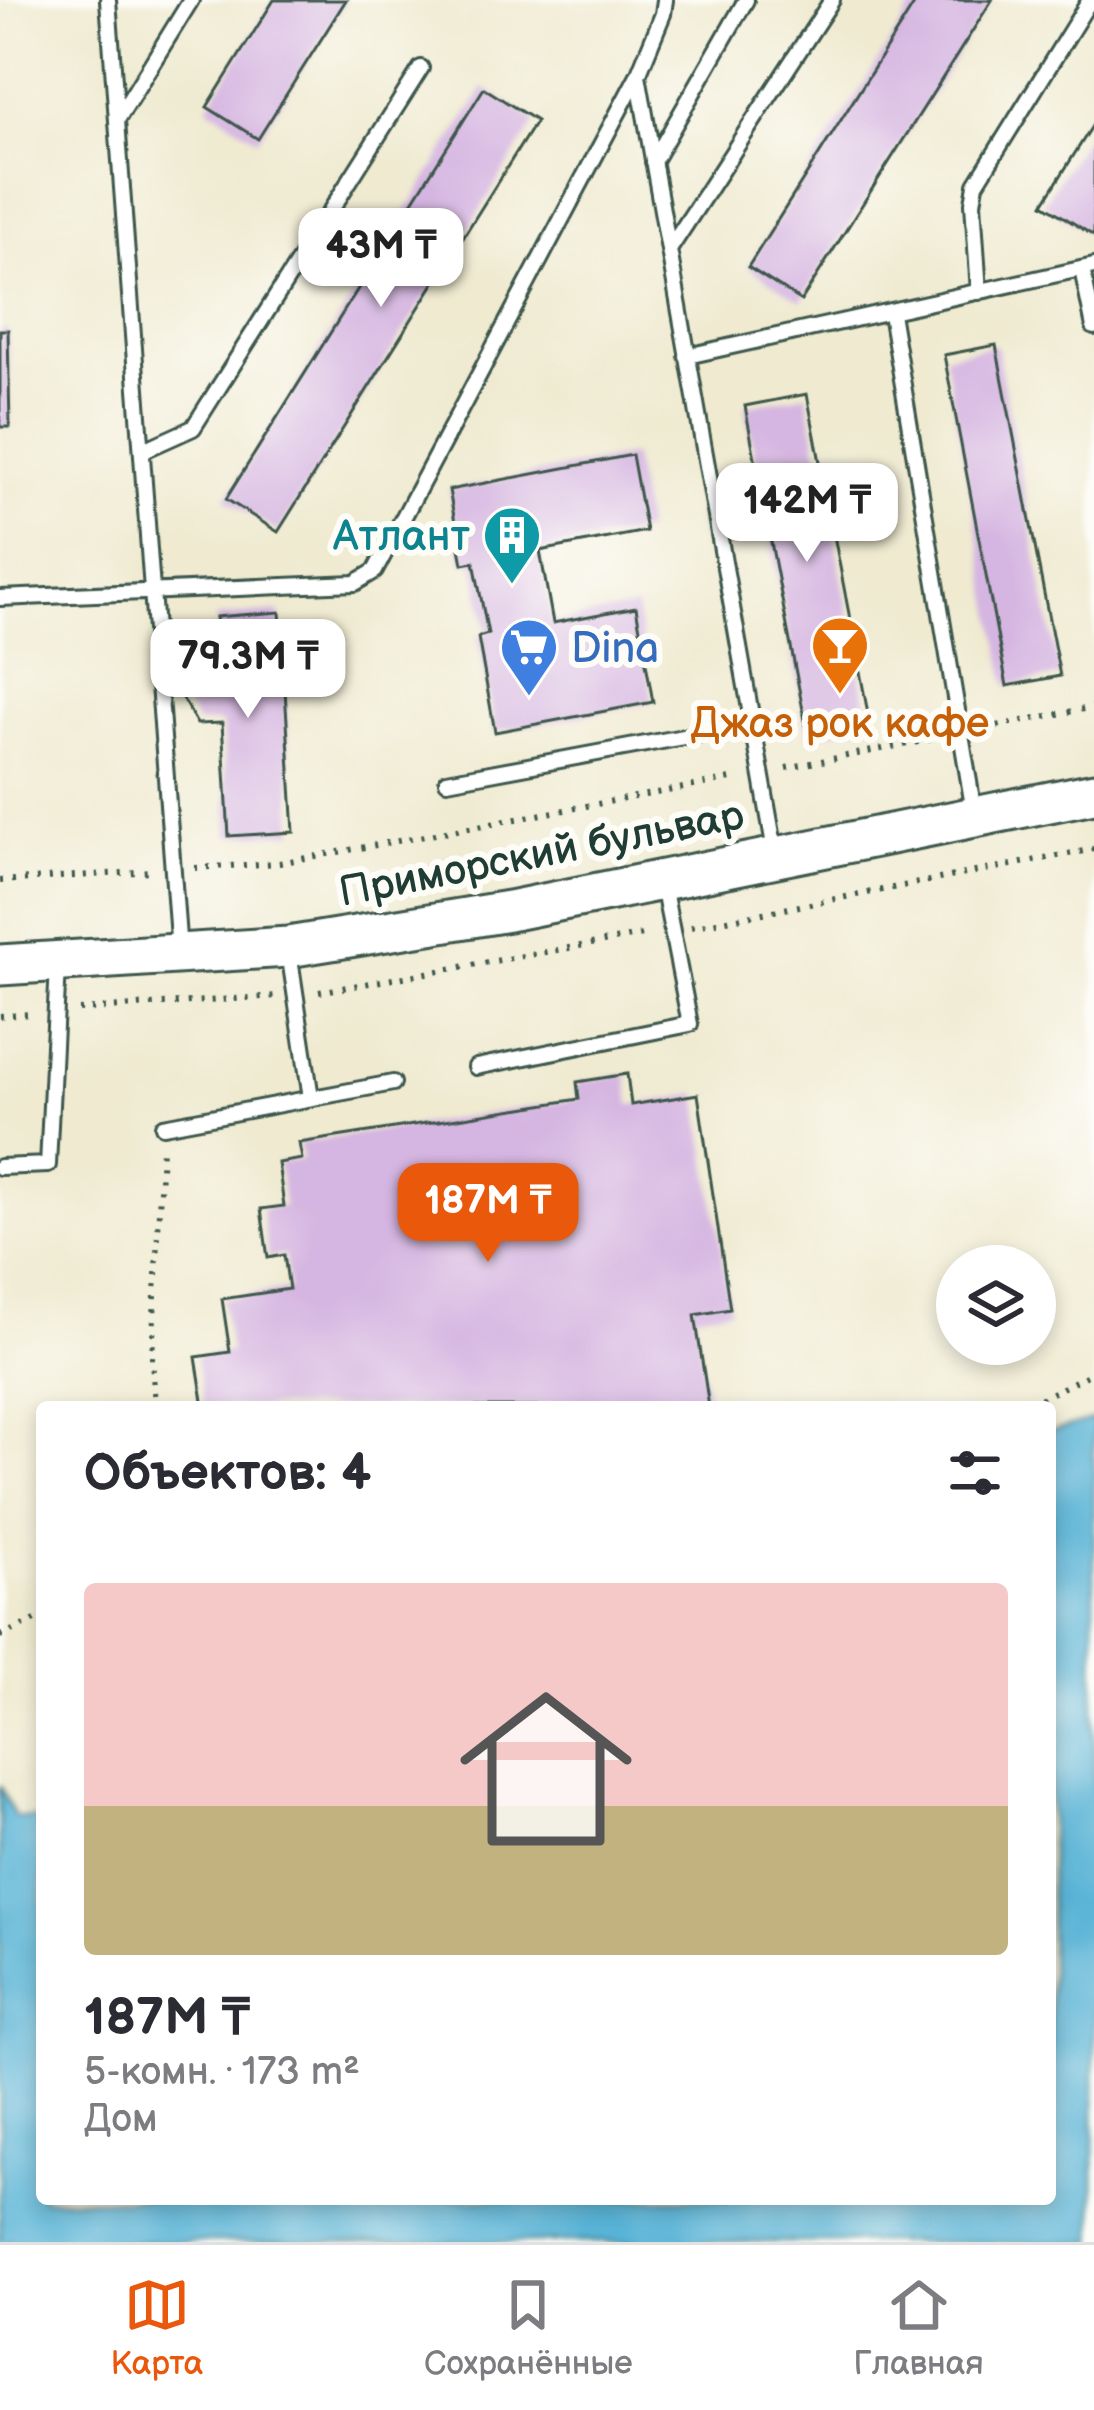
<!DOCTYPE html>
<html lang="ru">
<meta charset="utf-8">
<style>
:root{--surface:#fff;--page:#f7f7f7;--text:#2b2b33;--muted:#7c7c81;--line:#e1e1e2;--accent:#ea580c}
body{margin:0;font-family:"Balsamiq Sans",sans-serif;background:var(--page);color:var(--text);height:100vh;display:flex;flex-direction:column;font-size:45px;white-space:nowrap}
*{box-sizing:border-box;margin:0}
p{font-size:39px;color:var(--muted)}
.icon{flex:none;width:66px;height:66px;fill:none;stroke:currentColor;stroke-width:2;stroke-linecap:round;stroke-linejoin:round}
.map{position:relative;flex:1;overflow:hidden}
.sheet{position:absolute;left:36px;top:1401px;width:1020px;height:804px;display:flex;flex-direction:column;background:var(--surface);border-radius:12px;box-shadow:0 6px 18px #0003}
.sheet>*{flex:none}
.controls{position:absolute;left:936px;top:1245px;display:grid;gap:24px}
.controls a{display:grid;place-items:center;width:120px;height:120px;border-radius:50%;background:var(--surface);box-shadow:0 6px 18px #0003;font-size:60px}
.price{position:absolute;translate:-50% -102px;padding:0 27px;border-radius:24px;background:#fff;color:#222;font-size:39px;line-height:78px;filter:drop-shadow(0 3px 6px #0008)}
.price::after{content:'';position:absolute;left:50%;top:72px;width:36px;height:27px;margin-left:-18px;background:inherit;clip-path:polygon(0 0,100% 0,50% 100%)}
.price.selected{background:var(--accent);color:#fff}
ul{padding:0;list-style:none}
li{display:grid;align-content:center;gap:24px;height:636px;padding:0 48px}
li span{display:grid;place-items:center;height:372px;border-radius:12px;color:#555}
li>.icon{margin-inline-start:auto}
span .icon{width:216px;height:216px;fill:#fffc;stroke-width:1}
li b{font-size:51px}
h2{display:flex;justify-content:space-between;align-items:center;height:144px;padding:0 48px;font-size:51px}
.menu{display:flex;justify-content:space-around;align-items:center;height:168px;border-top:3px solid var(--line);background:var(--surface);font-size:33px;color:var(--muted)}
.menu a{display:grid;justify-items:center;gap:6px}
.menu .selected{color:var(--accent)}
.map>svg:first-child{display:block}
.water{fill:#58b3d6;stroke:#3c7885;stroke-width:3}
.building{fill:#d5b5e1}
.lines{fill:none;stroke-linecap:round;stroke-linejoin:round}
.lane-casing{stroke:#3e574b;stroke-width:20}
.secondary-casing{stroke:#3e574b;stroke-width:45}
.path{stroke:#3e574b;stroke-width:6;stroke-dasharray:3 9;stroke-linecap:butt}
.lane{stroke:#fff;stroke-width:14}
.secondary{stroke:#fff;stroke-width:39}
.labels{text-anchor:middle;stroke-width:12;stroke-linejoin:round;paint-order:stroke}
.culture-label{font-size:42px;fill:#0d838f;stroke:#fdfcf7;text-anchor:end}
.shop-label{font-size:42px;fill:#366cbe;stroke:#fdfcf7;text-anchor:start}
.food-label{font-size:42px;fill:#c56008;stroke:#fdfcf7}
.street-label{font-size:42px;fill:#1f3d34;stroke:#fdfcf7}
</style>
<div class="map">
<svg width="1094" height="2242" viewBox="0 0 1094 2242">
<rect width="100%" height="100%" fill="#fdfcf7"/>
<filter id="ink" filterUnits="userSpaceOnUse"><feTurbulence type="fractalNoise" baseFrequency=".00833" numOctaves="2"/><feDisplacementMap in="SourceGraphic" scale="24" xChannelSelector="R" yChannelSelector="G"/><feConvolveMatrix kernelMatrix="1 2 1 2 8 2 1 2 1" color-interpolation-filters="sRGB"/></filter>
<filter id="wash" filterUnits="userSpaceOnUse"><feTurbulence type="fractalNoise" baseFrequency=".004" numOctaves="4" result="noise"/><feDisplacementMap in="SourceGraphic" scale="48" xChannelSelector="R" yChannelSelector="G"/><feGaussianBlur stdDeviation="2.7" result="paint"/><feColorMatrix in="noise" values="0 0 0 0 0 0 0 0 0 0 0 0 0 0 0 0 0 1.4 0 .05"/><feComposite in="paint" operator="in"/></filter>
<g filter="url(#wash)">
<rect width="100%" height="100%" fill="#efead0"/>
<!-- water -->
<path class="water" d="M1094,1419V2242H0V1785L15,1817L42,1819V2199H1050V1432Z"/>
<g id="blocks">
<!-- building -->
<path class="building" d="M274,0H346L258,139L207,107Z
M917,0H992L801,301L748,267Z
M484,88L536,121L278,532L226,499Z
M1094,123V236L1043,204Z
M0,330H8L10,427H0Z
M996,345L1060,676L1007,686L944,355Z
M807,394L870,724L808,736L745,406Z
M632,455L646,531L540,551L553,623L636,607L653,702L495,732L478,637L488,634L474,562L463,564L449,490Z
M280,612L294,832L229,836L222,723L197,724L168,673L188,662L199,681L220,680L216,617Z
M627,1074L631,1105L698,1094L730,1309L695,1315L709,1407H204L196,1357L230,1352L222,1299L289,1289L284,1255L268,1258L261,1209L284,1206L278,1163L302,1159L299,1143L579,1099L577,1082Z"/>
</g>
</g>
<g filter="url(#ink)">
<use href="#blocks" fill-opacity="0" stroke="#3e574b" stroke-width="3"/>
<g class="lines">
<defs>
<path id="lane" d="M108,0L179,952
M638,75L669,250
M117,120L191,0
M653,162L746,0
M1082,269L1094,327
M979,292L973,203L976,184L1090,0
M891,313L974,812
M687,356L1094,266
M142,451L193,428L421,68
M0,598L355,583L375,571L638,75L663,14L665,0
M447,781L753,724
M775,851L669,250L832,0
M289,952L311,1098
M476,1067L690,1024L663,885
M163,1126L393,1083
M0,1167L48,1165L58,966"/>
<path id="secondary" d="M0,965L288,947L509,911L1094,793"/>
</defs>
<!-- lane casing -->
<use href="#lane" class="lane-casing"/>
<!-- secondary casing -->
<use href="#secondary" class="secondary-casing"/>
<!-- path -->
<path class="path" d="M986,728L1094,707
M786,768L938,738
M195,868L279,863L737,778
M0,881L152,871
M691,927L1094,849
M319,992L648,934
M79,1010L276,996
M0,1016L30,1014
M155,1407L152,1359L162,1148
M1032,1407L1042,1398L1094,1372
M0,1636L42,1617"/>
<!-- lane -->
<use href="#lane" class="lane"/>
<!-- secondary -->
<use href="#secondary" class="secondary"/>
</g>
</g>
<!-- icons -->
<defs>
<symbol id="building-pin" viewBox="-11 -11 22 30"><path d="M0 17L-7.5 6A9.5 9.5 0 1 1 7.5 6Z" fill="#0f9aa8" stroke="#fdfcf7"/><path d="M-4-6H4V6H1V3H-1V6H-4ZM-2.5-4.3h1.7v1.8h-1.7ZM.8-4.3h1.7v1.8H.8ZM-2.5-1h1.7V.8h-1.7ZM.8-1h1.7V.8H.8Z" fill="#fff"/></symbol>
<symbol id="bar-pin" viewBox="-11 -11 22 30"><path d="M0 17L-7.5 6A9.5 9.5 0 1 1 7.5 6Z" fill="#e8710a" stroke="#fdfcf7"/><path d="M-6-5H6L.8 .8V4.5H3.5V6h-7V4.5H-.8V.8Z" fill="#fff"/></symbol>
<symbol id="supermarket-pin" viewBox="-11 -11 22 30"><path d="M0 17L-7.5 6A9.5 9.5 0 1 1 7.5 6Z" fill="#3f7fe0" stroke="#fdfcf7"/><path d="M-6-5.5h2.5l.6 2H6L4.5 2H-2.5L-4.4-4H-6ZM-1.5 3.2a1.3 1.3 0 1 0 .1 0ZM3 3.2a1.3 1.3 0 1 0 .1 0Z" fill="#fff"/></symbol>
</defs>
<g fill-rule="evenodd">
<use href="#building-pin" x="479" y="502" width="66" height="90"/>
<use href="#bar-pin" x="807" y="612" width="66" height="90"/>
<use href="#supermarket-pin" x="496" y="614" width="66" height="90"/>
</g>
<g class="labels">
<!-- culture labels -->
<g class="culture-label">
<text x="470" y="550">Атлант</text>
</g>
<!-- shop labels -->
<g class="shop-label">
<text x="571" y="662">Dina</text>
</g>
<!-- food labels -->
<g class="food-label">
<text x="840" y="737">Джаз рок кафе</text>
</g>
<!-- street labels -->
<g class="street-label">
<text transform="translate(541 852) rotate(-11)" y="15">Приморский бульвар</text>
</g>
</g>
</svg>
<div class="controls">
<a><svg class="icon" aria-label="layers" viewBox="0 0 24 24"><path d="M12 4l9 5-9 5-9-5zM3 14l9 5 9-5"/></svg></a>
</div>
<b class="price" style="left:381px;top:310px">43M ₸</b>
<b class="price" style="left:807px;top:565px">142M ₸</b>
<b class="price" style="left:248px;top:721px">79.3M ₸</b>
<b class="price selected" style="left:488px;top:1265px">187M ₸</b>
<section class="sheet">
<h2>Объектов: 4<svg class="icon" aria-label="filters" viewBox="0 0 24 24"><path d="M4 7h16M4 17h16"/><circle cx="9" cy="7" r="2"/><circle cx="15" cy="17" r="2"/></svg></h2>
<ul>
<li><span style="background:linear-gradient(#f6c9c9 60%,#c2b280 0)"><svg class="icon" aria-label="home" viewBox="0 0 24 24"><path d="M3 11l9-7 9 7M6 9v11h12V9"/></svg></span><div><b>187M ₸</b><p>5-комн. · 173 m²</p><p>Дом</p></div></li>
</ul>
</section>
</div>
<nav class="menu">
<a class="selected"><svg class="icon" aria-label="map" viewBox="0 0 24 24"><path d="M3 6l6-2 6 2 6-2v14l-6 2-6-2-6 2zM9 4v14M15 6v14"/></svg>Карта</a>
<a><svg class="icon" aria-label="saved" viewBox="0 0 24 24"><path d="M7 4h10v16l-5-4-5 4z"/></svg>Сохранённые</a>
<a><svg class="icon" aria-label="home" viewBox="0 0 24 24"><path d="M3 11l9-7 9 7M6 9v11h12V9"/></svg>Главная</a>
</nav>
